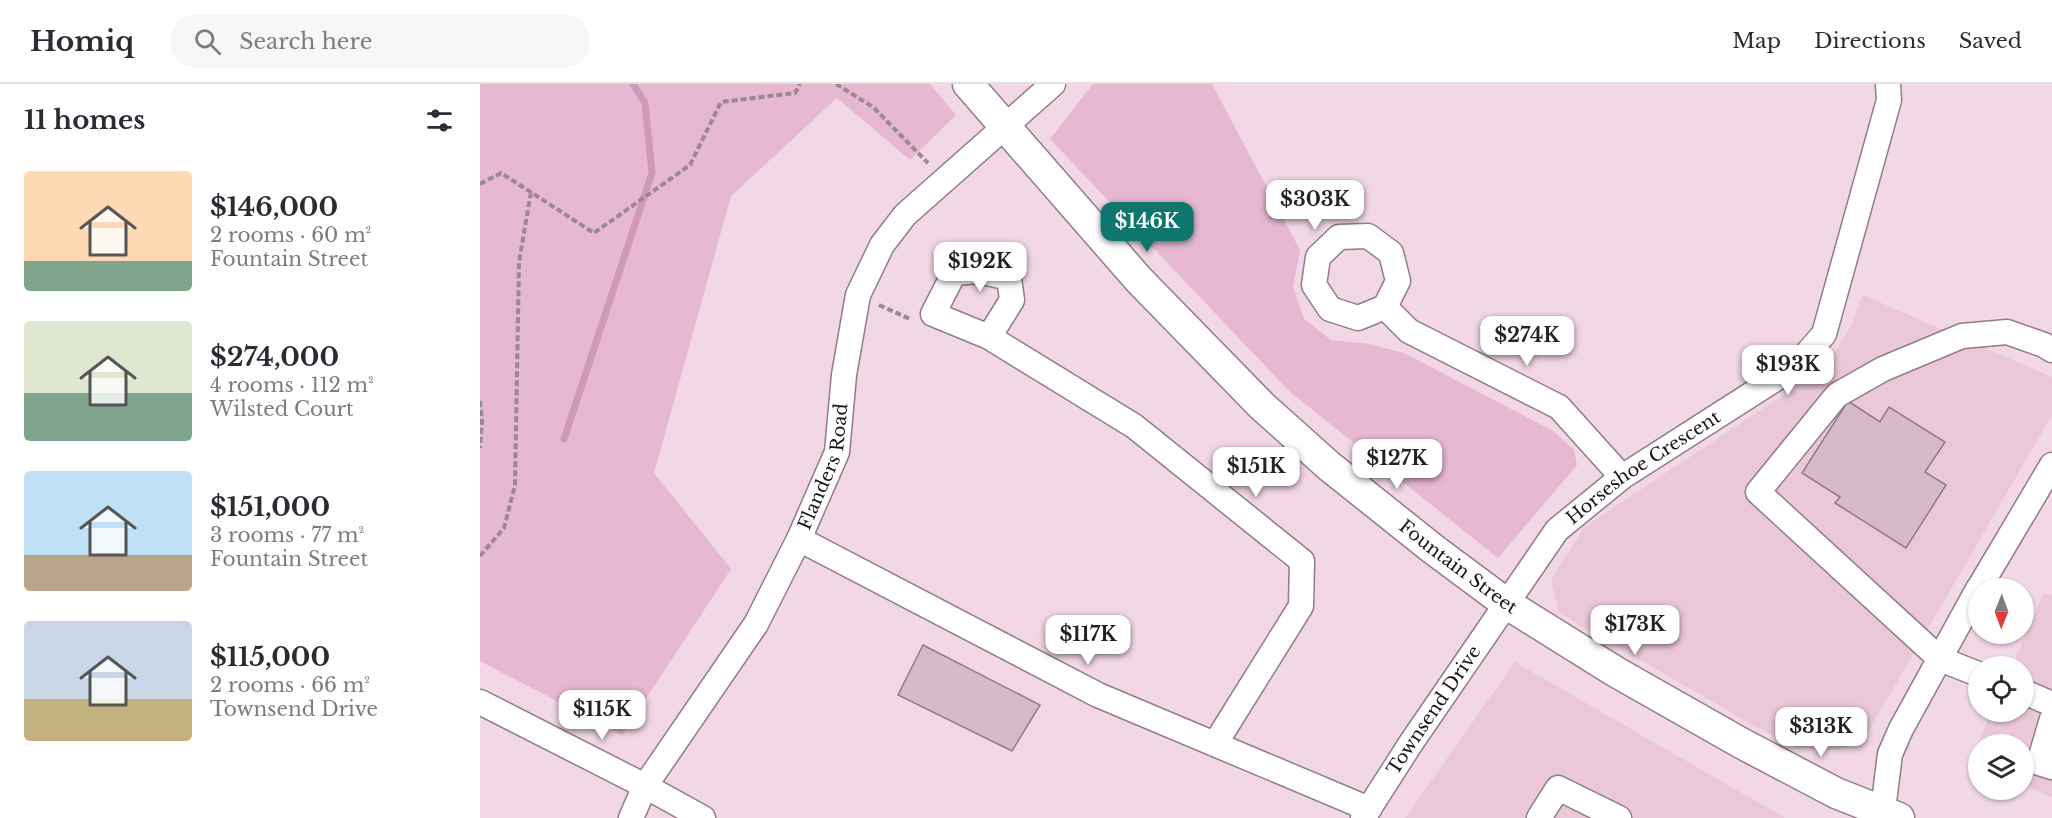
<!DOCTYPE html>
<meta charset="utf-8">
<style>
:root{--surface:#fff;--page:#f7f7f7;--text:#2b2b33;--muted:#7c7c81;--line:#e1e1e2;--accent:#0f766e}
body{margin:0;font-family:"Libre Baskerville",serif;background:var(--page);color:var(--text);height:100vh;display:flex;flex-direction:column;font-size:22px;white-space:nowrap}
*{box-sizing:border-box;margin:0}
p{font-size:20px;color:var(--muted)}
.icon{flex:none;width:33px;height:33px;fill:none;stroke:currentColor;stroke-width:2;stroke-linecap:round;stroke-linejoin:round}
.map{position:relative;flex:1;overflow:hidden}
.drawer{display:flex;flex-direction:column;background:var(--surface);width:480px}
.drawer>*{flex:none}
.needle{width:39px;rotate:181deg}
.tools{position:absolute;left:1488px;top:494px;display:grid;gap:12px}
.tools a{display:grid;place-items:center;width:66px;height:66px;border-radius:50%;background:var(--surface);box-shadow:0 2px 4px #0004;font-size:30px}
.price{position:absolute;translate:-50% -51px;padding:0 14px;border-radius:12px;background:#fff;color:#222;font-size:20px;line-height:39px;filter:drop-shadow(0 2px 3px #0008)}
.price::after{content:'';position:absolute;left:50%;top:36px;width:18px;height:14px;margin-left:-9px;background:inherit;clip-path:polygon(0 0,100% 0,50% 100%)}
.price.on{background:var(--accent);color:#fff}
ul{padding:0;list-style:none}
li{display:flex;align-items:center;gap:18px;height:150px;padding:0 24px}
li span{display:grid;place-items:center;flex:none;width:168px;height:120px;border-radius:6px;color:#555}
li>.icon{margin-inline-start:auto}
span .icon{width:72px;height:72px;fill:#fffc;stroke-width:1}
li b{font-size:26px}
h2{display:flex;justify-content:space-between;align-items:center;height:72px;padding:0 24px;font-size:26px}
header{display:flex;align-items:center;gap:36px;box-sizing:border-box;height:84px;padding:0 30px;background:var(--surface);border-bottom:2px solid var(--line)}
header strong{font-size:28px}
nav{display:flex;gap:33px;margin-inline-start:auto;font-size:21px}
.search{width:420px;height:54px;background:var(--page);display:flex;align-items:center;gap:15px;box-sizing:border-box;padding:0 21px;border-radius:33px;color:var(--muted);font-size:22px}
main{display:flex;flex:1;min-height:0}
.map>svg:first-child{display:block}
.built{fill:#eac8da}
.green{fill:#e6b8d2}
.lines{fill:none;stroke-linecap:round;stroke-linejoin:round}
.stream{stroke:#cf99b8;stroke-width:7}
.building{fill:#d5bbc9;stroke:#927a88;stroke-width:1.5}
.minor-casing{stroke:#937b88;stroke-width:27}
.major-casing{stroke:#937b88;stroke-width:33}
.path{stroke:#9b8893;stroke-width:4;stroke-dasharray:6 3;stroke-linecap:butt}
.minor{stroke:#fff;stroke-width:24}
.major{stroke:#fff;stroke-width:30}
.labels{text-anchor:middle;stroke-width:4.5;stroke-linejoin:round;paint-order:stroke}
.street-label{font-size:18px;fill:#1d1419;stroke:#f2d7e6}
</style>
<header>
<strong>Homiq</strong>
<div class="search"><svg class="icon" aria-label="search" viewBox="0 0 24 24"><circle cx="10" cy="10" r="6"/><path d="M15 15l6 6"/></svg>Search here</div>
<nav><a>Map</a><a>Directions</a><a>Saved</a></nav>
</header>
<main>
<section class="drawer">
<h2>11 homes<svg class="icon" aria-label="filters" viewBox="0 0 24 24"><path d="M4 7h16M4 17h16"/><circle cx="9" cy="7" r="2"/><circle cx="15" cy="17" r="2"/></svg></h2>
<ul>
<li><span style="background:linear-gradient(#ffd9b3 75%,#7fa58c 0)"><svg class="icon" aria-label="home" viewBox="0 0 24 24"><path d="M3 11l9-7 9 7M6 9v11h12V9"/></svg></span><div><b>$146,000</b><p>2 rooms · 60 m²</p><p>Fountain Street</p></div></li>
<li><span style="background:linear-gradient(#dfe7d0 60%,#7fa58c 0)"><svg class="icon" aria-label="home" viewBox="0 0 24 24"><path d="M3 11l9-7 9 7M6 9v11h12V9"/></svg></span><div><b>$274,000</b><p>4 rooms · 112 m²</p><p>Wilsted Court</p></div></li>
<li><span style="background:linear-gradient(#bfe0f5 70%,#b9a48a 0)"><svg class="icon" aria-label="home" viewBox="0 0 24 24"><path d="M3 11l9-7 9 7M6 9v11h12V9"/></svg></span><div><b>$151,000</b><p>3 rooms · 77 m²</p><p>Fountain Street</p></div></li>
<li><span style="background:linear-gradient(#c9d6e8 65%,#c2b280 0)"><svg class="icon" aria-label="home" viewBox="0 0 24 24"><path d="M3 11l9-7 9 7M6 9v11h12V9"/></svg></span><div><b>$115,000</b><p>2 rooms · 66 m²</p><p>Townsend Drive</p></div></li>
</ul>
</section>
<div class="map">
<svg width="1572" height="734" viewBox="0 0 1572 734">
<rect width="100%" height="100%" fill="#f2d7e6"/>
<!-- built -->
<path class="built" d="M1383,211L1572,293V331L1384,655L1357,666L1321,664L1278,644L1079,529L1071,496L1104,443L1338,288L1356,267L1371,242Z
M1563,510L1572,511V713L1544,702V660H1498V684L1489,680L1512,627H1544V582H1532Z
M1035,578L1305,734H925Z"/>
<!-- green -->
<path class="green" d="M0,0H450L476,31L430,76L357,14L251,112L174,389L251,485L142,651L0,577Z
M613,0H732L820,166L813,203L824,235L851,256L889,260L924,269L1073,347L1094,366L1097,381L1018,474L809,307L570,55Z"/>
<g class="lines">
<!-- stream -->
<path class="stream" d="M84,355L172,89L165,19L153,0"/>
</g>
<!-- building -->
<path class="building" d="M1368,317L1400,338L1409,323L1465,358L1445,388L1466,401L1426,464L1355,419L1360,413L1322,389Z
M443,561L560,621L532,667L418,611Z"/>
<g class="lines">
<defs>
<g id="minor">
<path d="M888,152L911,169L918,197L905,223L878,234L850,225L834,201L838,173L859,153Z"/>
<path d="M905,223L929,247L1079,323L1142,393"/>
<path d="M509,253L532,216L529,194L499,187L474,189L453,230L509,253L654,342L822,477L821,522L735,660"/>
<path d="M319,455L618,611L889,725"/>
<path d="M1499,504L1572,381"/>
<path d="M1498,590L1460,575L1278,408L1357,311L1403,285L1482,252L1527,248L1564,261L1572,266"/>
<path d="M1544,608L1572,620"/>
<path d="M0,618L165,702L223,734"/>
<path d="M1572,635L1559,679L1572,683"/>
<path id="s1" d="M151,734L165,702L276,540L319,455L357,368L364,291L378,211L402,161L425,131L573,0"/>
<path id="s2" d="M883,734L931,659L1077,446L1142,393L1317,281L1344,250L1409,16L1408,0"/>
<path d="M1059,734L1078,704L1139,734"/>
<path d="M1402,734L1410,670L1421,645L1498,505"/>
</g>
<g id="major">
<path id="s3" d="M488,0L659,196L782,322L849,382L953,465L1027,520L1136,588L1261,659L1356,709L1419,734"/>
</g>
</defs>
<!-- minor casing -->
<use href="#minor" class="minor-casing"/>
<!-- major casing -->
<use href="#major" class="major-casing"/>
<!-- path -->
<path class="path" d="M356,0L393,23L448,79
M0,100L21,89L114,149L210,81L241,18L315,9L320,0
M399,221L430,235
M0,317L2,337L0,364
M0,472L24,444L35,401L39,178L51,108"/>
<!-- minor -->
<use href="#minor" class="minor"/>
<!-- major -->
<use href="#major" class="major"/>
</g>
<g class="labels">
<!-- street labels -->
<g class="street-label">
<text dy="6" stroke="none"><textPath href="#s1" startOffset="404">Flanders Road</textPath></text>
<text dy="6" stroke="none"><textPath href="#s2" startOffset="454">Horseshoe Crescent</textPath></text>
<text dy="6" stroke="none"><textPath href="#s3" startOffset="690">Fountain Street</textPath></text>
<text dy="6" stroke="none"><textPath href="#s2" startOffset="129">Townsend Drive</textPath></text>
</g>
</g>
</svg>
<div class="tools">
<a><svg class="needle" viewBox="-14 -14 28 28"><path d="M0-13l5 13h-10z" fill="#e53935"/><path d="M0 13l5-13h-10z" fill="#7c7c81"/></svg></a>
<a><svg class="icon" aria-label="locate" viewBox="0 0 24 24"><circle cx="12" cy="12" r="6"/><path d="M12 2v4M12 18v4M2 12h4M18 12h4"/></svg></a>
<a><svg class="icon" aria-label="layers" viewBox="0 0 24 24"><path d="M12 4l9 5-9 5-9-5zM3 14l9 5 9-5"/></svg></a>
</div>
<b class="price" style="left:835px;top:147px">$303K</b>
<b class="price on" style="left:667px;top:169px">$146K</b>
<b class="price" style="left:500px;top:209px">$192K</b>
<b class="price" style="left:1047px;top:283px">$274K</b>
<b class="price" style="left:1308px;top:312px">$193K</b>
<b class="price" style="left:917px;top:406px">$127K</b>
<b class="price" style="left:776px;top:414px">$151K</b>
<b class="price" style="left:1155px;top:572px">$173K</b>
<b class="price" style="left:608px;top:582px">$117K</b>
<b class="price" style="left:122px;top:657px">$115K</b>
<b class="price" style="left:1341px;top:674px">$313K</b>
</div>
</main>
